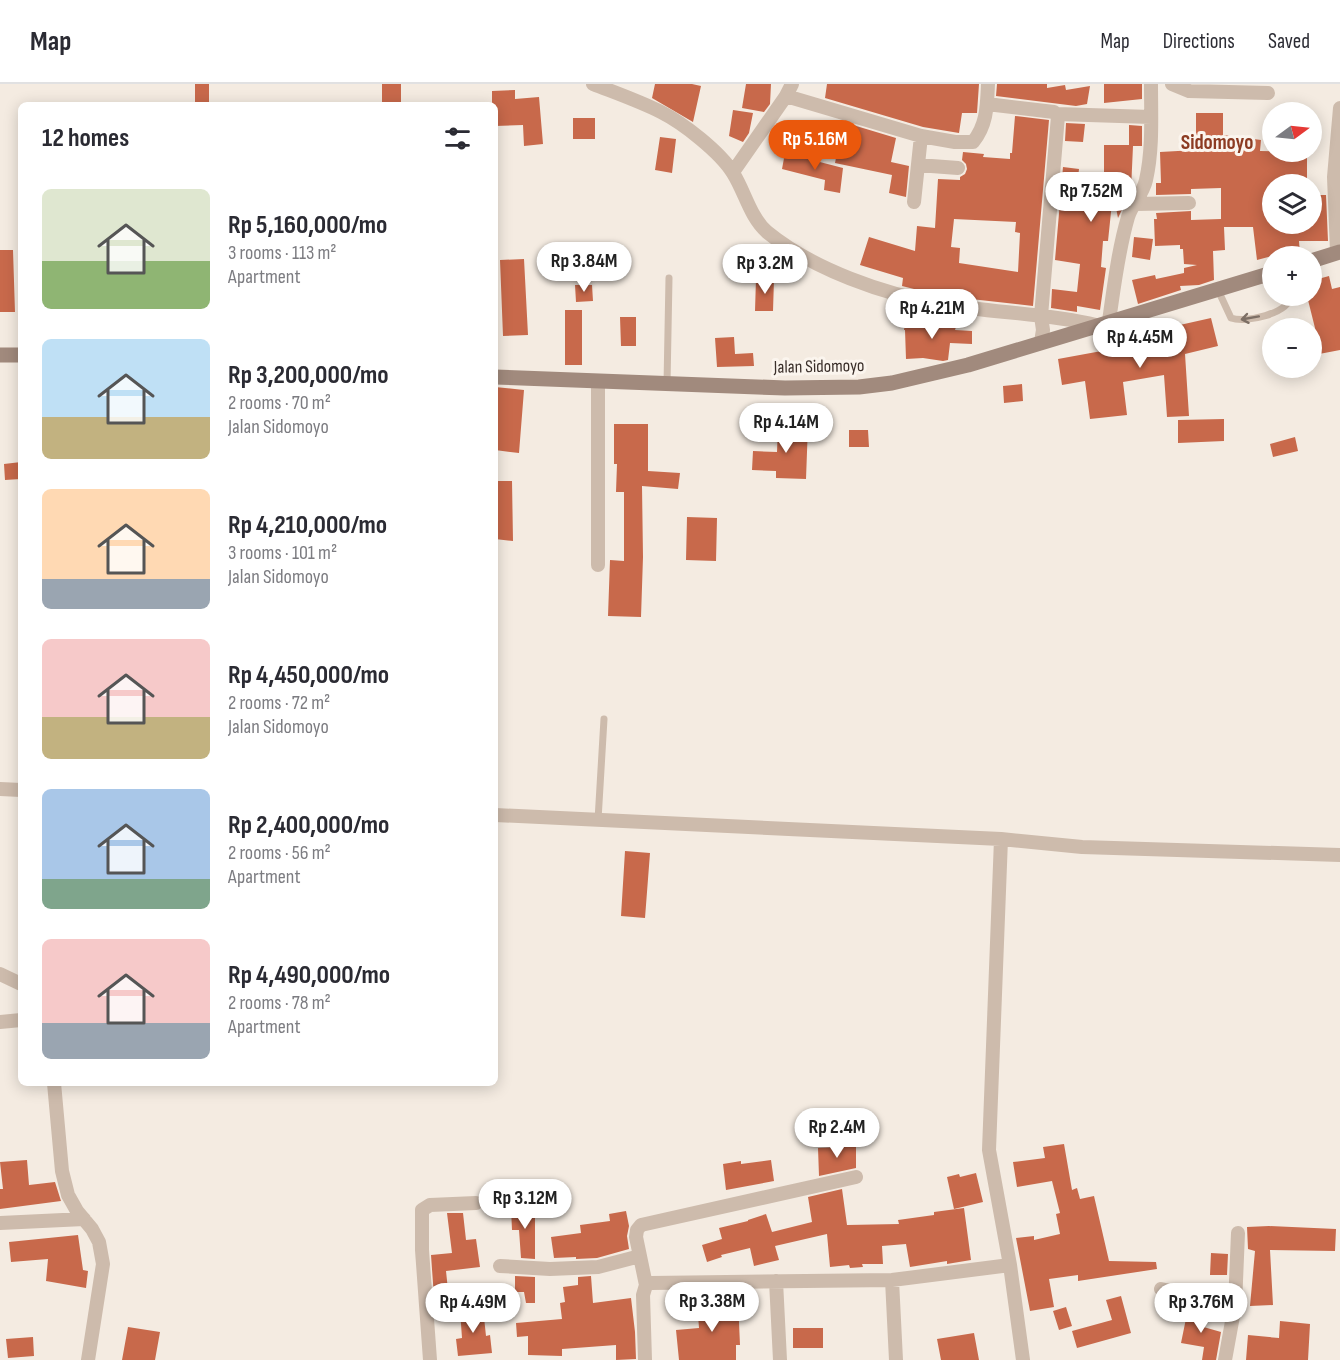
<!DOCTYPE html>
<meta charset="utf-8">
<style>
:root{--surface:#fff;--page:#f7f7f7;--text:#2b2b33;--muted:#7c7c81;--line:#e1e1e2;--accent:#ea580c}
body{margin:0;font-family:"Sofia Sans Condensed",sans-serif;background:var(--page);color:var(--text);height:100vh;display:flex;flex-direction:column;font-size:22px;white-space:nowrap}
*{box-sizing:border-box;margin:0}
p{font-size:20px;color:var(--muted)}
.icon{flex:none;width:33px;height:33px;fill:none;stroke:currentColor;stroke-width:2;stroke-linecap:round;stroke-linejoin:round}
.map{position:relative;flex:1;overflow:hidden}
.drawer{position:absolute;left:18px;top:18px;width:480px;height:984px;display:flex;flex-direction:column;background:var(--surface);border-radius:9px;box-shadow:0 3px 15px #0003}
.drawer>*{flex:none}
.needle{width:39px;rotate:75deg}
.tools{position:absolute;left:1262px;top:18px;display:grid;gap:12px}
.tools a{display:grid;place-items:center;width:60px;height:60px;border-radius:50%;background:var(--surface);box-shadow:0 3px 15px #0003;font-size:30px}
.price{position:absolute;translate:-50% -51px;padding:0 14px;border-radius:21px;background:#fff;color:#222;font-size:20px;line-height:39px;filter:drop-shadow(0 2px 3px #0008)}
.price::after{content:'';position:absolute;left:50%;top:36px;width:18px;height:14px;margin-left:-9px;background:inherit;clip-path:polygon(0 0,100% 0,50% 100%)}
.price.active{background:var(--accent);color:#fff}
ul{padding:0;list-style:none}
li{display:flex;align-items:center;gap:18px;height:150px;padding:0 24px}
li span{display:grid;place-items:center;flex:none;width:168px;height:120px;border-radius:9px;color:#555}
li>.icon{margin-inline-start:auto}
span .icon{width:72px;height:72px;fill:#fffc;stroke-width:1}
li b{font-size:26px}
h2{display:flex;justify-content:space-between;align-items:center;height:72px;padding:0 24px;font-size:26px}
header{display:flex;align-items:center;gap:36px;box-sizing:border-box;height:84px;padding:0 30px;background:var(--surface);border-bottom:2px solid var(--line)}
header strong{font-size:28px}
nav{display:flex;gap:33px;margin-inline-start:auto;font-size:21px}
.map>svg:first-child{display:block}
.building{fill:#c8694b;fill-rule:evenodd}
.lines{fill:none;stroke-linecap:round;stroke-linejoin:round}
.lane{stroke:#cdbbac;stroke-width:7}
.street{stroke:#cdbbac;stroke-width:14}
.secondary{stroke:#a18a7d;stroke-width:15}
.oneway{stroke:#7d6f65}
.labels{text-anchor:middle;stroke-width:6;stroke-linejoin:round;paint-order:stroke}
.street-label{font-size:18px;fill:#3b302b;stroke:#fbf5ee}
.quarter-label{font-size:21px;font-weight:bold;fill:#8c3b22;stroke:#fbf5ee}
</style>
<header>
<strong>Map</strong>
<nav><a>Map</a><a>Directions</a><a>Saved</a></nav>
</header>
<div class="map">
<svg width="1340" height="1276" viewBox="0 0 1340 1276">
<rect width="100%" height="100%" fill="#f4ebe1"/>
<!-- building -->
<path class="building" d="M195,0H209V21H195Z
M382,0H401V21H382Z
M655,0H692L701,2L693,38L652,14Z
M746,0H771L770,20L764,28L742,24Z
M827,0H979L977,29H962L959,49L923,43L825,14Z
M997,0H1047V4L1065,1L1066,6L1090,2L1087,20L1076,22L996,12Z
M1104,0H1142V15L1104,19Z
M515,6V15L539,13L543,60L524,62L523,41L495,42V21H492V7Z
M733,26L753,29L749,49L743,58L729,52Z
M1196,29H1223V51L1261,56L1260,67L1307,68V100H1272V140H1311V111H1326L1328,157H1299L1300,171L1272,172L1257,176L1253,143H1224L1225,166L1213,167L1214,196L1199,201L1180,202L1181,206L1138,220L1132,196L1155,191L1156,195L1184,189V184L1197,181L1184,180L1183,165H1180V161L1155,162L1154,135H1157L1156,129L1191,127V136L1221,135V104L1191,105V110L1156,111V99H1161L1160,68L1196,66Z
M1015,32L1049,36L1033,222L962,214L922,207L902,202L903,194L860,181L869,153L915,167L917,142L935,144L938,95L960,96V93L965,90L967,85L966,80L962,76L963,68L984,70L983,73L1010,75V69H1012ZM954,135L1016,138L1015,148L1020,149L1018,188L959,179L960,164L951,163Z
M573,34H595V55H573Z
M843,38L896,54L891,78L909,82L906,113L889,109L892,91L835,79Z
M1066,39L1085,40L1083,58L1065,57Z
M1129,41L1142,42V62H1133L1131,106H1129L1128,113L1118,134L1113,109L1108,157H1103L1101,183L1106,184L1100,226L1077,222V228L1051,224L1052,205L1077,208L1080,180L1055,176L1063,83L1079,85L1077,103L1113,108L1111,103H1104V61H1129Z
M660,53L676,55L672,89L655,86Z
M785,69L843,84L840,109L824,106L825,96L782,85Z
M1134,153L1153,155L1150,176L1132,173Z
M0,166H13L15,228H0Z
M524,175L528,251L503,252L500,176Z
M1329,192L1332,205L1340,203V266L1314,271L1311,253L1317,252L1307,212H1311V197Z
M756,195H774L773,227H755Z
M575,201H592L593,217L576,218Z
M565,226H582V281H565Z
M620,233H636V262H621Z
M906,234L923,238L922,240L956,243L955,246L972,247V260L950,259L948,276L943,277L923,274L906,275L905,246H904Z
M1211,234L1218,262L1185,270L1189,332L1167,333L1164,291L1123,298L1127,331L1090,335L1085,297L1062,301L1058,275L1118,264L1119,269L1156,262L1153,247Z
M734,253L735,270L753,269L754,282L717,283L715,254Z
M1022,300L1023,317L1004,319L1003,302Z
M495,303L524,306L519,369L495,366Z
M1224,335V357L1178,359V336Z
M614,340H648V387L680,389L678,405L642,402L643,473L641,533L608,532L610,476L624,477V408H616L617,380H614Z
M778,341H808L806,395L776,394V387L752,386L753,367L777,368Z
M849,346H868L869,363H849Z
M1295,353L1298,367L1273,373L1270,360Z
M21,378V395L5,396L4,380Z
M495,397H512L513,457L495,455Z
M687,433L717,434L716,477L686,476Z
M625,767L650,769L645,834L621,832Z
M841,1060H856V1084L819,1092L818,1064L841,1063Z
M1064,1060L1072,1106L1077,1104L1080,1115L1094,1112L1109,1177L1156,1178L1157,1185L1078,1197V1191L1049,1195L1054,1223L1030,1227L1016,1154L1034,1152V1156L1060,1150L1056,1130L1060,1129L1052,1097L1017,1103L1013,1078L1045,1074L1043,1063Z
M27,1076L29,1101L55,1098L61,1117L0,1125V1105H3L0,1078Z
M771,1076L774,1097L726,1106L723,1080L741,1077V1080Z
M976,1089L983,1118L954,1125L947,1093L959,1090L960,1093Z
M842,1105L847,1141L899,1140L898,1136L934,1131V1128L964,1124L971,1176L947,1180V1177L910,1183L906,1160L882,1162L883,1180H862L863,1183L850,1184L849,1181L830,1183L827,1150L775,1162L779,1176L754,1182L750,1164L721,1171L722,1173L707,1178L702,1161L722,1155L719,1144L748,1137V1136L766,1130L772,1148L812,1138L808,1113Z
M511,1124H535V1175L521,1174L519,1146H512Z
M626,1127L629,1142L627,1152L629,1165L597,1174L576,1175V1173L554,1174L551,1153L581,1149L580,1141L610,1137L609,1130Z
M447,1129H463L466,1156L476,1155L480,1183L446,1187L450,1225L435,1227L431,1171L452,1169Z
M1269,1142L1336,1145L1335,1167L1270,1166L1273,1221L1250,1222L1255,1167L1248,1165L1247,1143Z
M78,1151L83,1186L88,1187L86,1204L46,1197L48,1175L11,1178L9,1158Z
M1211,1169L1228,1170L1227,1191H1210Z
M515,1192L535,1193V1219H526L524,1208H515Z
M591,1192L593,1219L631,1214L635,1248L636,1275L616,1276V1261L562,1265V1272L528,1271V1252L517,1253L516,1239L562,1235L560,1219L565,1218L563,1203L578,1201V1193Z
M1121,1212L1131,1249L1077,1264L1072,1247L1112,1236L1106,1216Z
M738,1216L740,1261H736V1276H679L676,1246L699,1244L697,1218Z
M1189,1220L1204,1223L1200,1242L1221,1248L1216,1276H1202L1204,1263L1181,1259Z
M1066,1223L1072,1242L1059,1246L1053,1227Z
M483,1224L486,1252L490,1251L492,1269L458,1272L456,1255L462,1254L460,1226Z
M1280,1237L1310,1240L1308,1276H1246L1248,1251L1279,1254Z
M128,1243L160,1248L155,1276H122Z
M793,1244H823V1264H793Z
M974,1249L979,1276H941L937,1255Z
M33,1253L34,1272L8,1274L6,1255Z"/>
<g class="lines">
<!-- lane -->
<path class="lane" d="M1218,206L1231,234C1246,239 1288,230 1291,212
M667,300L669,194
M598,736L604,635"/>
<!-- street -->
<path class="street" d="M593,0C616,9 639,17 661,28C683,39 720,68 733,89C745,108 750,133 767,148C812,185 885,211 942,220C993,229 1045,229 1096,241
M1172,0L1189,7L1268,9
M786,12L921,52L955,58H973C987,41 987,22 988,0
M987,20L1054,28L1058,32L1041,232L1043,246L1041,258
M1057,30L1151,33
M918,81L958,84
M733,88L786,12L792,0
M914,118L921,52
M1136,120L1189,119
M1337,168L1334,93L1340,24
M1109,237C1114,203 1118,167 1128,133C1132,120 1143,110 1146,96C1153,65 1151,32 1151,0
M598,298V481
M0,705L21,706
M495,731L1001,755L1082,763L1340,771
M1001,755L989,1066L1010,1181L1023,1276
M0,890L21,900
M0,938L21,936
M54,999L62,1087L68,1111L77,1127L92,1145L99,1158L103,1180L88,1276
M0,1139L84,1135
M500,1182L550,1185L598,1183L640,1172
M892,1196L896,1276
M776,1197L780,1276
M646,1201L636,1153L637,1146L641,1141L856,1093
M1161,1205L1235,1221
M430,1276L422,1166V1126L430,1121L476,1119
M645,1276L643,1211L646,1201L651,1199L892,1196L1010,1181
M1225,1276L1235,1221L1238,1149"/>
<!-- secondary -->
<path class="secondary" d="M1311,177L1340,168
M0,271H21
M495,293L785,304L859,303L892,299L968,281L1272,189"/>
</g>
<!-- one-way arrows -->
<defs><path id="oneway-shaft" d="M-6 0H5M1.5-3L5.5 0L1.5 3" fill="none" stroke-width="1.6" stroke-linecap="round" stroke-linejoin="round" transform="scale(1.5)"/></defs>
<use class="oneway" href="#oneway-shaft" transform="translate(1250 234) rotate(170)"/>
<g class="labels">
<!-- street labels -->
<g class="street-label">
<text transform="translate(819 282) rotate(-1)" y="6">Jalan Sidomoyo</text>
</g>
<!-- quarter labels -->
<g class="quarter-label">
<text x="1217" y="65">Sidomoyo</text>
</g>
</g>
</svg>
<div class="tools">
<a><svg class="needle" viewBox="-14 -14 28 28"><path d="M0-13l5 13h-10z" fill="#e53935"/><path d="M0 13l5-13h-10z" fill="#7c7c81"/></svg></a>
<a><svg class="icon" aria-label="layers" viewBox="0 0 24 24"><path d="M12 4l9 5-9 5-9-5zM3 14l9 5 9-5"/></svg></a>
<a>+</a>
<a>−</a>
</div>
<b class="price active" style="left:815px;top:87px">Rp 5.16M</b>
<b class="price" style="left:1091px;top:139px">Rp 7.52M</b>
<b class="price" style="left:584px;top:209px">Rp 3.84M</b>
<b class="price" style="left:765px;top:211px">Rp 3.2M</b>
<b class="price" style="left:932px;top:256px">Rp 4.21M</b>
<b class="price" style="left:1140px;top:285px">Rp 4.45M</b>
<b class="price" style="left:786px;top:370px">Rp 4.14M</b>
<b class="price" style="left:837px;top:1075px">Rp 2.4M</b>
<b class="price" style="left:525px;top:1146px">Rp 3.12M</b>
<b class="price" style="left:712px;top:1249px">Rp 3.38M</b>
<b class="price" style="left:473px;top:1250px">Rp 4.49M</b>
<b class="price" style="left:1201px;top:1250px">Rp 3.76M</b>
<section class="drawer">
<h2>12 homes<svg class="icon" aria-label="filters" viewBox="0 0 24 24"><path d="M4 7h16M4 17h16"/><circle cx="9" cy="7" r="2"/><circle cx="15" cy="17" r="2"/></svg></h2>
<ul>
<li><span style="background:linear-gradient(#dfe7d0 60%,#8fb573 0)"><svg class="icon" aria-label="home" viewBox="0 0 24 24"><path d="M3 11l9-7 9 7M6 9v11h12V9"/></svg></span><div><b>Rp 5,160,000/mo</b><p>3 rooms · 113 m²</p><p>Apartment</p></div></li>
<li><span style="background:linear-gradient(#bfe0f5 65%,#c2b280 0)"><svg class="icon" aria-label="home" viewBox="0 0 24 24"><path d="M3 11l9-7 9 7M6 9v11h12V9"/></svg></span><div><b>Rp 3,200,000/mo</b><p>2 rooms · 70 m²</p><p>Jalan Sidomoyo</p></div></li>
<li><span style="background:linear-gradient(#ffd9b3 75%,#9aa5b1 0)"><svg class="icon" aria-label="home" viewBox="0 0 24 24"><path d="M3 11l9-7 9 7M6 9v11h12V9"/></svg></span><div><b>Rp 4,210,000/mo</b><p>3 rooms · 101 m²</p><p>Jalan Sidomoyo</p></div></li>
<li><span style="background:linear-gradient(#f6c9c9 65%,#c2b280 0)"><svg class="icon" aria-label="home" viewBox="0 0 24 24"><path d="M3 11l9-7 9 7M6 9v11h12V9"/></svg></span><div><b>Rp 4,450,000/mo</b><p>2 rooms · 72 m²</p><p>Jalan Sidomoyo</p></div></li>
<li><span style="background:linear-gradient(#a9c7e8 75%,#7fa58c 0)"><svg class="icon" aria-label="home" viewBox="0 0 24 24"><path d="M3 11l9-7 9 7M6 9v11h12V9"/></svg></span><div><b>Rp 2,400,000/mo</b><p>2 rooms · 56 m²</p><p>Apartment</p></div></li>
<li><span style="background:linear-gradient(#f6c9c9 70%,#9aa5b1 0)"><svg class="icon" aria-label="home" viewBox="0 0 24 24"><path d="M3 11l9-7 9 7M6 9v11h12V9"/></svg></span><div><b>Rp 4,490,000/mo</b><p>2 rooms · 78 m²</p><p>Apartment</p></div></li>
</ul>
</section>
</div>
